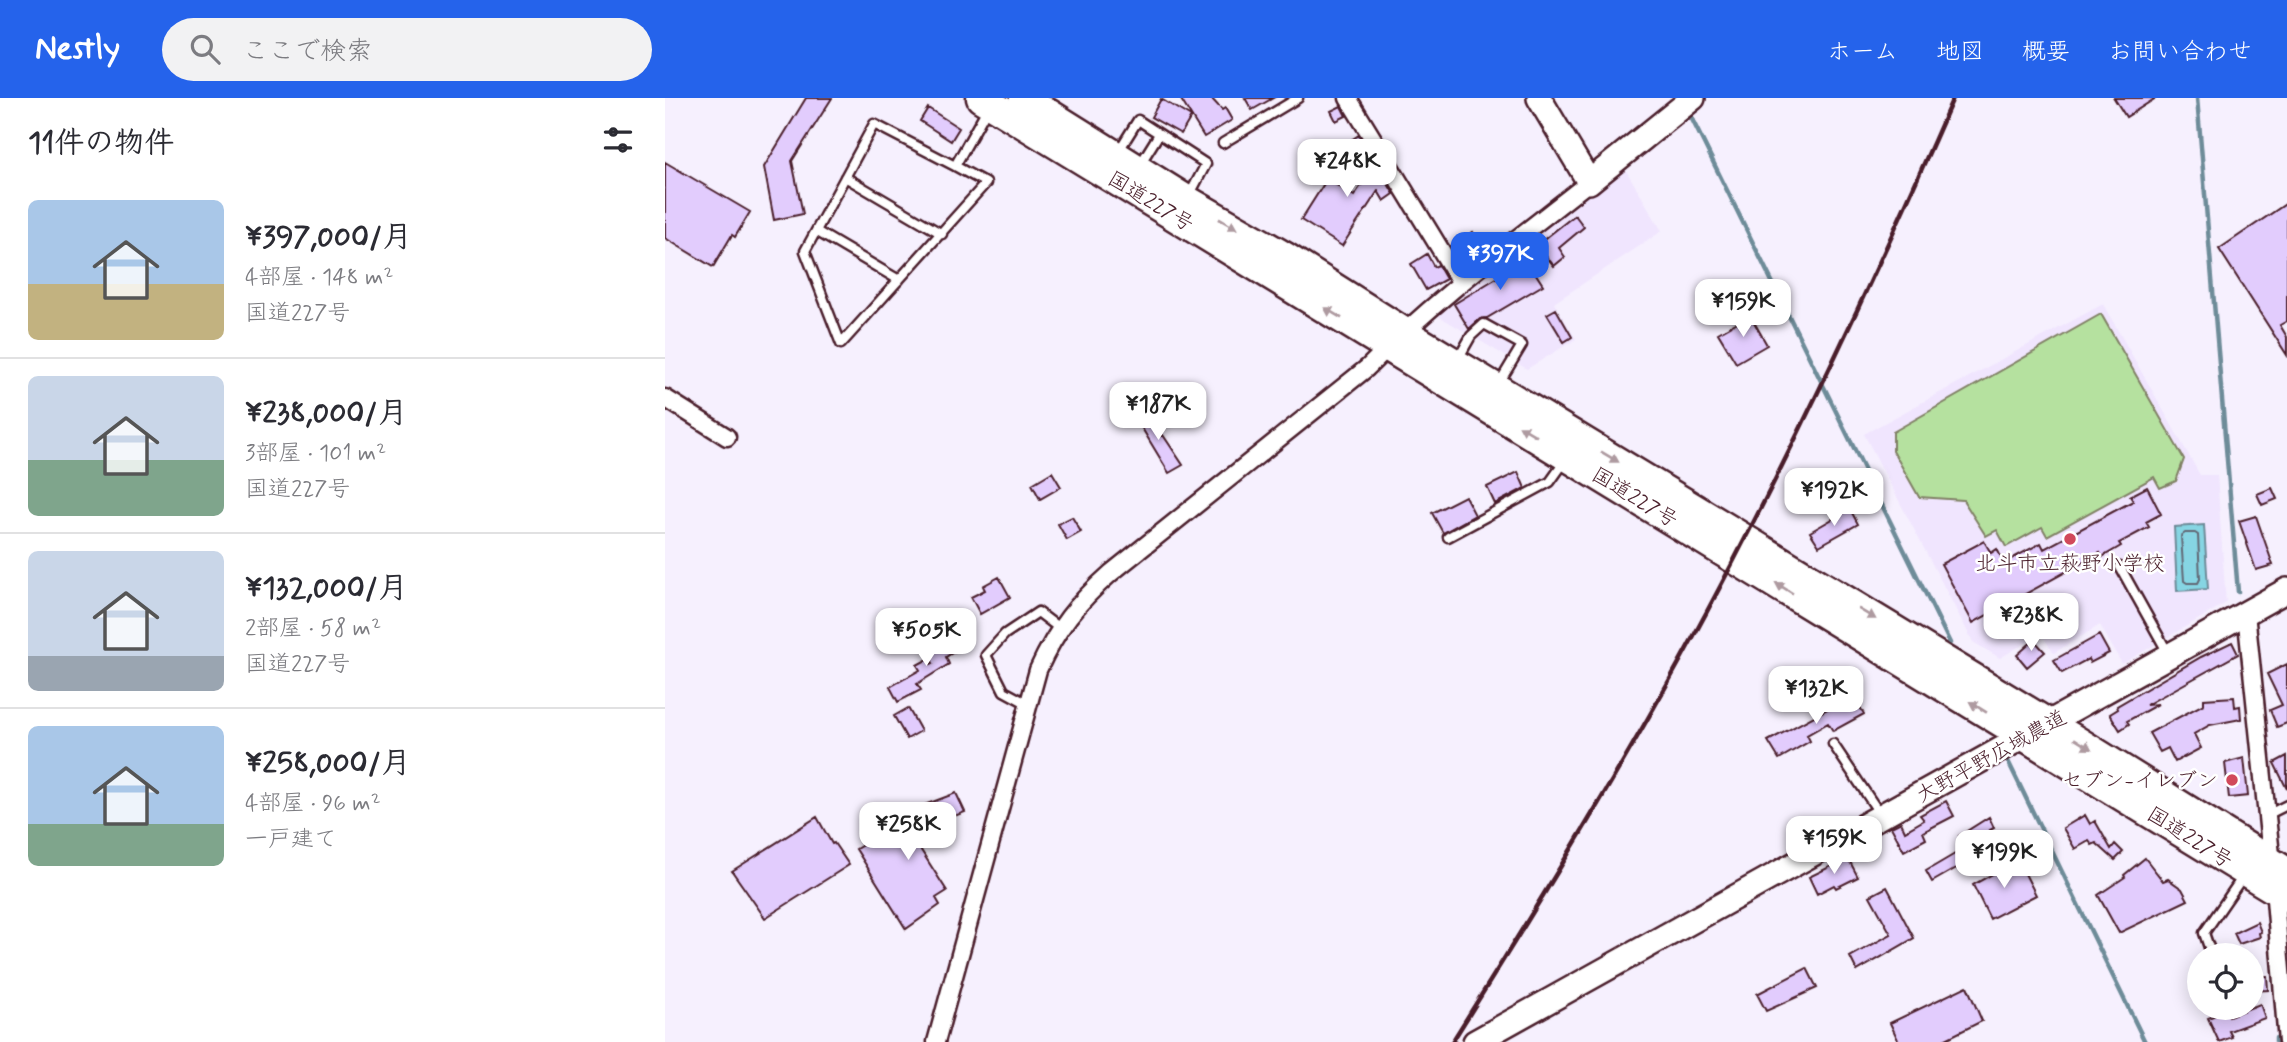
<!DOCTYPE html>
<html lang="ja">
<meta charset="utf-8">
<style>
:root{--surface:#fff;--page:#f2f2f3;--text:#2b2b33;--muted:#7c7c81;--line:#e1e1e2;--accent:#2563eb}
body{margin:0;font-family:Mynerve,"Klee One",sans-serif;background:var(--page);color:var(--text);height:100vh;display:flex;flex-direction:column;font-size:26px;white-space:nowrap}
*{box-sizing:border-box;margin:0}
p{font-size:23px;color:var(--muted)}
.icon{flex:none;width:38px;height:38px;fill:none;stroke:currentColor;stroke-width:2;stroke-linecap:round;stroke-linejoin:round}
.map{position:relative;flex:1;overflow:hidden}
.sheet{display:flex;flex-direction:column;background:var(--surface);width:665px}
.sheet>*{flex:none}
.tools{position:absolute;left:1522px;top:845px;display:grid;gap:14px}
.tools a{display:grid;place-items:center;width:77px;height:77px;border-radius:50%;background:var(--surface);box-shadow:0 4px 18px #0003;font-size:35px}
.price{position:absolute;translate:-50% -60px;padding:0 16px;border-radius:14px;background:#fff;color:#222;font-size:23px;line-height:46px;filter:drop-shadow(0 2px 4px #0008)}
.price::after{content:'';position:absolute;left:50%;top:42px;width:21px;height:16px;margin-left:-10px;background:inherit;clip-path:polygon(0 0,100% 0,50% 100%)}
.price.selected{background:var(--accent);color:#fff}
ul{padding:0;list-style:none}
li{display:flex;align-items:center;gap:21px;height:175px;padding:0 28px}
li+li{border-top:2px solid var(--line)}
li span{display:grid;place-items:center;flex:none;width:196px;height:140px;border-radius:10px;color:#555}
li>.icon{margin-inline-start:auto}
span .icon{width:84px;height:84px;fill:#fffc;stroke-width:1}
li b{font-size:30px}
h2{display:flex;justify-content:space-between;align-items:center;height:84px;padding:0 28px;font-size:30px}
header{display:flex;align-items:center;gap:42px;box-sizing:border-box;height:98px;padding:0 35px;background:var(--accent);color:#fff}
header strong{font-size:33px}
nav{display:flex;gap:38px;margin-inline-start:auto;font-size:24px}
.search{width:490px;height:63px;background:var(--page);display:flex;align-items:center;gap:18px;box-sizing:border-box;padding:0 24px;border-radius:38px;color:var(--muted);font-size:26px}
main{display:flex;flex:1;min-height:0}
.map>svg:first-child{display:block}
.built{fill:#f0e5fe}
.green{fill:#b5e19f;stroke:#808065;stroke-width:2}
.water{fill:#86d5e3;stroke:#6e8c99;stroke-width:2}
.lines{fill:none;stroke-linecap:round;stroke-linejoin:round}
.shore{stroke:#626875;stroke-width:2}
.stream{stroke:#6e8c99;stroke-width:4.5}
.building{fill:#e2ccfd;stroke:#4a1f2b;stroke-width:2}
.lane-casing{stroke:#4a1f2b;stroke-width:13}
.street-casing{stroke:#4a1f2b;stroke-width:21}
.secondary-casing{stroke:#4a1f2b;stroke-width:28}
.highway-casing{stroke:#4a1f2b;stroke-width:33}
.lane{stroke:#fff;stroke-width:8}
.street{stroke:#fff;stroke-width:16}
.secondary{stroke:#fff;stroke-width:23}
.highway{stroke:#fff;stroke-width:28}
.rail{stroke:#4a1f2b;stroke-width:4.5}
.oneway{fill:#ae9aa0}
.poi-dot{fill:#d1495b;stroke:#fff;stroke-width:2.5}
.labels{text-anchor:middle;stroke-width:5;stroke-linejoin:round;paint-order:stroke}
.street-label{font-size:21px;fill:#4a1f2b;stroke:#fff}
.poi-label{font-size:21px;fill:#4a1f2b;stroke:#fff}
</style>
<header>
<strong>Nestly</strong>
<div class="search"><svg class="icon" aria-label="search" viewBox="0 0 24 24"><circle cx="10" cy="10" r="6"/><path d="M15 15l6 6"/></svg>ここで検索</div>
<nav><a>ホーム</a><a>地図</a><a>概要</a><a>お問い合わせ</a></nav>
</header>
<main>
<section class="sheet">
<h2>11件の物件<svg class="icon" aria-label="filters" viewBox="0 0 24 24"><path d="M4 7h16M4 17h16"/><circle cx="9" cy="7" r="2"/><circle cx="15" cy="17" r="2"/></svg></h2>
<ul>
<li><span style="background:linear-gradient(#a9c7e8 60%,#c2b280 0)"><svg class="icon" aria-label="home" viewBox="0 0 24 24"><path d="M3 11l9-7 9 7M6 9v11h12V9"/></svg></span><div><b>¥397,000/月</b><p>4部屋 · 148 m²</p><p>国道227号</p></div></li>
<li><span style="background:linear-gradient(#c9d6e8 60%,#7fa58c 0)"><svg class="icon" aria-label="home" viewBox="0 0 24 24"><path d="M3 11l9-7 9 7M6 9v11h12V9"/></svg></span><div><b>¥238,000/月</b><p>3部屋 · 101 m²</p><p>国道227号</p></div></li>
<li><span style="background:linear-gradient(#c9d6e8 75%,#9aa5b1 0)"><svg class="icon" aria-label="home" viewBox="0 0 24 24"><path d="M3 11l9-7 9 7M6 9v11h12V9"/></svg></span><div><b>¥132,000/月</b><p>2部屋 · 58 m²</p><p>国道227号</p></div></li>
<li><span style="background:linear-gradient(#a9c7e8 70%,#7fa58c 0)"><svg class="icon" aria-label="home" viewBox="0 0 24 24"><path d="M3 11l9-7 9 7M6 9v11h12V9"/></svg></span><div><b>¥258,000/月</b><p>4部屋 · 96 m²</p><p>一戸建て</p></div></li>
</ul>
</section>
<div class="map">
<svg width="1622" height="944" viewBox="0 0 1622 944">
<rect width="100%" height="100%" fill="#f6f0fe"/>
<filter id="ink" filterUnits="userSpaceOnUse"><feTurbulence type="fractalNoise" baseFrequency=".0143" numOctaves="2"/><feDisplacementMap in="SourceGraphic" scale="14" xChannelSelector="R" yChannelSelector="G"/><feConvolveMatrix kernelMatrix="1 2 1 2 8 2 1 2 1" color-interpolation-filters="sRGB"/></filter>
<g filter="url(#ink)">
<!-- built -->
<path class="built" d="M959,69L997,133L889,205L911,241L862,271L772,217Z
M1438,206L1535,377H1552L1561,505L1457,566L1435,527L1389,555L1376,536L1335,560L1308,544L1199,336Z"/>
<!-- green -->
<path class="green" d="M1436,216L1519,361L1511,383L1495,390L1489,379L1382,438L1377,429L1341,449L1332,432L1321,438L1298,402L1254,399L1228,353V334Z"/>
<!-- water -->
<path class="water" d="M1539,427L1543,491L1512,493L1509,429Z"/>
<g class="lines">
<!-- shore -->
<path class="shore" d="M1520,435H1530L1533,437L1535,481L1533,485H1522L1519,483L1516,438Z"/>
<!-- stream -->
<path class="stream" d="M1532,0L1573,494
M1023,13L1285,545
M1342,661L1480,944
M1611,940V944"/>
</g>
<!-- building -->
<path class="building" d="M141,0H167L127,63L138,116L109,122L99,69Z
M515,0H546L557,12L560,10L567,22L539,39Z
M580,0H608L587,12Z
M1449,0H1491L1461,19Z
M496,1L526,19L516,36L486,19Z
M676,8L681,18L671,23L666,13Z
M263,10L294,30L286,43L255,23Z
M694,37L729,96L719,103L713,93L677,148L636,122L662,81L689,98L703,77L690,56L687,58L680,46Z
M0,64L85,114L70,139L67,137L48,169L0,140Z
M1622,105V223L1615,227L1622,239V257L1554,151Z
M910,117L919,129L894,150L900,159L889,168L872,147Z
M808,134L819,152L799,165L788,147Z
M762,156L769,169L773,167L781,181L761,192L746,166Z
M858,156L878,187L822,220L815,221L804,231L789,206L843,173L839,167Z
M891,211L907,239L899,244L882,216Z
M1085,217L1102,247L1071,265L1053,235Z
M480,310L496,338L498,337L518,367L504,375L469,317Z
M387,374L396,389L375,401L367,386Z
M853,374L860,390L830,406L822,389Z
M1482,389L1496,416L1481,424L1484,429L1454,445L1456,448L1437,459L1435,455L1308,525L1276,466L1319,443L1326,455L1332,451L1339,465L1376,445L1379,451L1468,403L1465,398Z
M1607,390L1612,401L1597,407L1592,396Z
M800,398L810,417L778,435L767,415Z
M1185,411L1193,426L1154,448L1145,434Z
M1591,418L1608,467L1591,472L1574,423Z
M407,419L416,434L402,442L393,426Z
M334,479L345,499L315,516L306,499L320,492L318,488Z
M287,536L295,550L281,559L284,566L252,586L256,592L233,604L225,589L255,572L252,567L263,561L266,566L268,565L260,552Z
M1434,537L1444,555L1425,565L1423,561L1397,575L1389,562Z
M1369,542L1380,554L1362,569L1352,557Z
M1567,544L1573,556L1481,607L1493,606L1462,623L1464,626L1455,632L1445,616L1453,611L1452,608L1536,559Z
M1622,566V625L1612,629L1605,612L1617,607L1602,576Z
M1188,597L1199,616L1168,633L1163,625L1142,637L1145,643L1114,661L1103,643Z
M1569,599L1570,609L1575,608L1576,621L1545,627L1529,636L1536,650L1510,664L1503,650L1495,654L1484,635L1539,606V601Z
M243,610L256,633L242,641L229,618Z
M1622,658V691L1609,665Z
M1579,660L1583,698L1564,700L1560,665Z
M291,695L300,714L271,725L270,721L245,735L282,793L271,800L275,807L241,831L191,751L219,734L217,730L257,708Z
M1281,703L1289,718L1258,734L1261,741L1239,753L1226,729L1236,724L1240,733L1259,722L1255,717Z
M1420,717L1425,726L1430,723L1446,751L1450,746L1458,754L1450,762L1431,745L1427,747L1424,743L1410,751L1398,730Z
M152,719L167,746L169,745L184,767L100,820L67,773Z
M1324,719L1329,730L1325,732L1330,740L1303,754L1294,738Z
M1295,753L1302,764L1267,784L1261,773Z
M1183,760L1193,779L1171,790L1169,787L1152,796L1144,779Z
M1480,760L1498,783L1503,781L1517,791L1523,802L1454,835L1433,797L1460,779L1459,777Z
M1353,762L1371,797L1325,821L1308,787Z
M1222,789L1249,840L1192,873L1185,859L1226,836L1205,798Z
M1592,824L1596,834L1594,835L1595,839L1574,846L1569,835Z
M1142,870L1152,890L1101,913L1092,896Z
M1602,878L1603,892L1587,893V879Z
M1302,888L1317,923L1275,944H1234L1225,925Z
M1595,906L1600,920L1564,933L1567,939L1554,944L1543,920L1561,913L1564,918Z"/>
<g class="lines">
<defs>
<path id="lane" d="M558,45L633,0
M453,54L473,22L541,66L525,96
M290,68L321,85L176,246L140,153L209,26L290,68L322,11
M474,68L494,36
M180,79L277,136
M151,133L234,182
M793,261L806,238L819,226L857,247L833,287
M783,439L885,384L900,363
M1455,469L1503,555
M363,606L339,593L321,557L340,536L373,514L394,530
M1168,646L1215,716
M1602,717L1622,707
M1547,858L1539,835L1579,777"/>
<path id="street" d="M683,0L796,185
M0,300L62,339
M1581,515L1607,767
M1609,789L1622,944
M271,944L373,572C392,530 412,505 446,475L702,270C770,201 848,144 924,84"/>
<path id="secondary" d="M874,0L924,84L1028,0
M810,944L1622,492"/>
<path id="highway" d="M316,0L1622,799
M359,0L522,102L619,158L739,234L1414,644L1622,774"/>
</defs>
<!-- lane casing -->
<use href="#lane" class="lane-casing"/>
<!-- street casing -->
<use href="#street" class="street-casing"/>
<!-- secondary casing -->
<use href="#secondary" class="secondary-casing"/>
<!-- highway casing -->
<use href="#highway" class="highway-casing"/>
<!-- lane -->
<use href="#lane" class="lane"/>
<!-- street -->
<use href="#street" class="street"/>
<!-- secondary -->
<use href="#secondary" class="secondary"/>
<!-- highway -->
<use href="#highway" class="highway"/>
<!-- rail -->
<path class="rail" d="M787,944C885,788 982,630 1067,466C1146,314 1219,158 1288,0"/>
</g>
<!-- one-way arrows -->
<defs><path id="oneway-solid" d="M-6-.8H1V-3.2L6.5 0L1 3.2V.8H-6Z" transform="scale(1.75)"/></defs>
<g class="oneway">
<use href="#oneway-solid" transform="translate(563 126) rotate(30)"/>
<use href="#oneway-solid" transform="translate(668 215) rotate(-149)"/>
<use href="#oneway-solid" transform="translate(863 333) rotate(-149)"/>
<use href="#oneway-solid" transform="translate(945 359) rotate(31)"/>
<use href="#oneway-solid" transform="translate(1119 490) rotate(-148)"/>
<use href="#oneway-solid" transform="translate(1202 516) rotate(31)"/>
<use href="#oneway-solid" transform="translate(1313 609) rotate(-148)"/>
<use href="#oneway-solid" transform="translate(1418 646) rotate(32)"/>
</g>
</g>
<!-- markers -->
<g class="poi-dot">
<circle cx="1405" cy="441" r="7"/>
<circle cx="1567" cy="682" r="7"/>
</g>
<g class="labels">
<!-- street labels -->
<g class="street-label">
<text transform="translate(486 103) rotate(31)" y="7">国道227号</text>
<text transform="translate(970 399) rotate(31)" y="7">国道227号</text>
<text transform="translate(1326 658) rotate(-29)" y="7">大野平野広域農道</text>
<text transform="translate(1525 739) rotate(32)" y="7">国道227号</text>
</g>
<!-- poi labels -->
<g class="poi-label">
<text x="1405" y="472">北斗市立萩野小学校</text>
<text x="1553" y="689" text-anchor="end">セブン-イレブン</text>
</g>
</g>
</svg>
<div class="tools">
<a><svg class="icon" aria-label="locate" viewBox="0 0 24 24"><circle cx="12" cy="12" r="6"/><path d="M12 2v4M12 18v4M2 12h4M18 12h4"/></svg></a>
</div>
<b class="price" style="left:682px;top:101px">¥248K</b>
<b class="price selected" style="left:835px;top:194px">¥397K</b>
<b class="price" style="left:1078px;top:241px">¥159K</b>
<b class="price" style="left:493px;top:344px">¥187K</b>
<b class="price" style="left:1169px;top:430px">¥192K</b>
<b class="price" style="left:1366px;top:555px">¥238K</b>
<b class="price" style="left:261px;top:570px">¥505K</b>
<b class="price" style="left:1151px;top:628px">¥132K</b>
<b class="price" style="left:243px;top:764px">¥258K</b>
<b class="price" style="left:1169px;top:778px">¥159K</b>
<b class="price" style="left:1339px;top:792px">¥199K</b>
</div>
</main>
